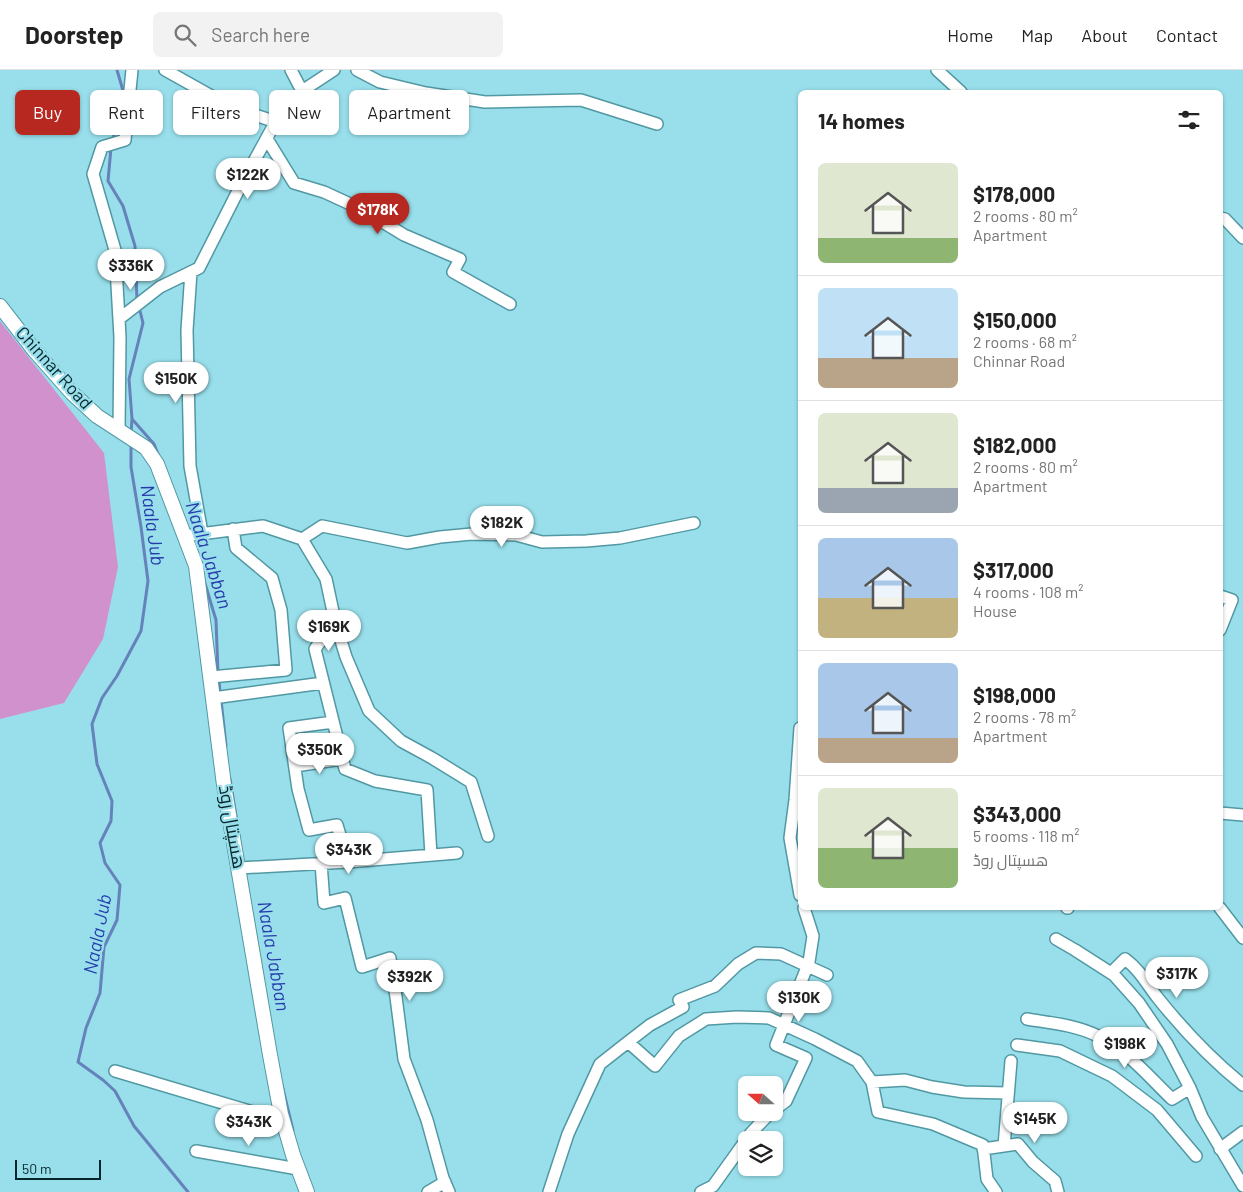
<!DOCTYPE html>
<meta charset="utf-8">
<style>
:root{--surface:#fff;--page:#f2f2f2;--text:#222;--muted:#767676;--line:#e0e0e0;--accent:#b62820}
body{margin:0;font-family:Barlow,Cairo,sans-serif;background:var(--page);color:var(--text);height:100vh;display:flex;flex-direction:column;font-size:19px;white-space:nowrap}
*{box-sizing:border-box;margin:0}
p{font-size:16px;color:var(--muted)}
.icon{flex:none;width:28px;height:28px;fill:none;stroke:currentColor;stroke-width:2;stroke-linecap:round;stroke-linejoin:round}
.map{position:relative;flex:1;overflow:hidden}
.sheet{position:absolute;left:798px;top:20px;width:425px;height:820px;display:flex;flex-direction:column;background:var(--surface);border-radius:8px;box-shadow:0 1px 4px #0004}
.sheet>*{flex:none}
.banner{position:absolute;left:15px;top:20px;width:475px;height:45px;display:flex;gap:10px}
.needle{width:32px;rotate:291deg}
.tools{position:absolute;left:738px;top:1006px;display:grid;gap:10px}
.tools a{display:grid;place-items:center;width:45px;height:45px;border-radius:8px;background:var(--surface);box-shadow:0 1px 4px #0004;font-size:25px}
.scale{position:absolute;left:15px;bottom:12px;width:86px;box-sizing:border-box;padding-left:5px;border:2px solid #07262a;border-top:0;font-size:14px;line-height:18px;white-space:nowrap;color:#07262a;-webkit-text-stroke:4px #98dfeb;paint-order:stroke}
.price{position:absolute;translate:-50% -42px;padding:0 11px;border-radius:18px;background:#fff;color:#222;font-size:16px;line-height:32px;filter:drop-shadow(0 1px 2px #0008)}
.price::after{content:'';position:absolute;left:50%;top:30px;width:15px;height:11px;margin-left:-8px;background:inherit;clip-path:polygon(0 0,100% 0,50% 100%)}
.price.active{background:var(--accent);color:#fff}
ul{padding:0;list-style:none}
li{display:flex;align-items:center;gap:15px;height:125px;padding:0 20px}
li+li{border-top:1px solid var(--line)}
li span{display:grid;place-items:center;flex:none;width:140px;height:100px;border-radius:8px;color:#555}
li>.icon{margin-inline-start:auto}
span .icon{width:60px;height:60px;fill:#fffc;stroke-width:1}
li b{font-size:21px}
h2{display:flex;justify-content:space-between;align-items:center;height:60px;padding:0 20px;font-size:21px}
.tag{padding:0 18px;border-radius:8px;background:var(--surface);box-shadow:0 1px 4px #0004;font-size:18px;line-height:45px}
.tag.active{background:var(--accent);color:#fff}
header{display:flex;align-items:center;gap:30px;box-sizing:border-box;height:70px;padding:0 25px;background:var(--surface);border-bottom:1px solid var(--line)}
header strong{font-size:24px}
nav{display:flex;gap:28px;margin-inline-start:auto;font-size:18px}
.search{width:350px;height:45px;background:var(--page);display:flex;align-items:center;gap:12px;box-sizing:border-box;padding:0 18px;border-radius:8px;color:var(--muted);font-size:19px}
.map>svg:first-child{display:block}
.green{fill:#d091cd}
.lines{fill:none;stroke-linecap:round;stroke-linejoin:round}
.stream{stroke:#6582bb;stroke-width:3}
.minor-casing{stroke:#5198a3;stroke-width:14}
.major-casing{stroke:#5198a3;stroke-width:16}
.minor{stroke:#fff;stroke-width:11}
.major{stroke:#fff;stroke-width:14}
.labels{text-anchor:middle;stroke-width:4.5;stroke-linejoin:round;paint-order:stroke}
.street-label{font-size:18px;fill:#07262a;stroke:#98dfeb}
.water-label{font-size:19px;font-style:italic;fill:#273cac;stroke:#98dfeb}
</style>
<header>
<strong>Doorstep</strong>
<div class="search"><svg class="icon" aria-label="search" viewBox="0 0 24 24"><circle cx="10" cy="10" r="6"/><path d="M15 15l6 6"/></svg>Search here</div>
<nav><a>Home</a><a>Map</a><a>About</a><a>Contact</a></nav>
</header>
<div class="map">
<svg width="1243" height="1122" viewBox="0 0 1243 1122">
<rect width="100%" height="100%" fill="#98dfeb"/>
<!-- green -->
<path class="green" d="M0,251L104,383L118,497L103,569L64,633L0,649Z"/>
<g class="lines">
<!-- stream -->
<path class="stream" d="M112,72L124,24L117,0
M111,78L108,111L123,136L135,176L137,231
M139,237L143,253L129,309L132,349L154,374L158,384
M131,363L132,349
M131,374V397L141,457L148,511L141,561L117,606L102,628L92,654L97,694L112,731L111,751L100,773L105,793L120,815L117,850L104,877L100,923L86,958L78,992L103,1010L115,1021L134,1056L188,1122
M203,507L216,550L218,604
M219,610L220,623
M221,630L226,676
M230,709L239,765
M282,1015L293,1060"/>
<defs>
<path id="minor" d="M165,0L215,28L249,43L276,52
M291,0L302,21
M357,0L380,12L426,23L485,32L581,30L657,54
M937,0L961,22
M267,69L294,113L324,122L363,140L404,165L460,189L453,202L510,234
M1220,148L1225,149L1243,168
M191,202L187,260L190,396L202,463
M119,249L160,217L199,198L241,115L281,42L302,21L334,0
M119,360L120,267L115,180L93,104L102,77L125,70L132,0
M184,466L263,456L302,469L326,509L335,551L315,579L345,699L375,711L427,720L431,785
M302,469L322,456L407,473L440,467L472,464L516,465L542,472L586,471L620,468L694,453
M1220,526L1232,530L1220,560
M335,551L346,587L369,641L401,671L432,688L471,712L488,766
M211,607L286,600L281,540L272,508L236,478L233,459
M213,628L323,613
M333,652L289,658L298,719L309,760L337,755L348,792
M800,658L795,730L790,768L800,825
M295,696L342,689
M1220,743L1243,745
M321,793L324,833L345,828L362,897L390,888L396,927L404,989L427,1050L443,1108L449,1122
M239,798L348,792L457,783
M1067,838H1068
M1220,838L1243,868
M1056,869L1075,880L1114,905L1139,933L1167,974L1190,1018L1202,1047L1243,1116
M1111,903L1125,889C1140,900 1146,913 1157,927C1181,957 1213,991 1243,1015
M1027,949C1051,953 1076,955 1098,966C1127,980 1149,1007 1172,1029L1190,1018
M628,972L650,955L683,937L679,930L715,916L738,894L756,883L781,884L827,905
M1017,975L1060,981L1112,1006L1157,1040L1196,1086
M115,1001L283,1051
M872,1012L905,1010L932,1017L964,1022L1008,1023
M774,1040L786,1031L806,988L776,975L809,892L813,866L804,838
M1004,1076L1011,991
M983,1079L1018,1074L1033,1092L1055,1111L1058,1122
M1220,1079L1243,1062
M196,1081L298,1099
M428,1122L445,1112
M549,1122L568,1064L600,994L628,972L655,996L679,966L706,949L737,947L769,948L815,969L857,991L872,1012L878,1042L933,1054L983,1075L987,1109L996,1122
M701,1122L713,1116L751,1063L771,1042"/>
<path id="major" d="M0,236L34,280L72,323L97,346L146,378L157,394L196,496L224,715L270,985L281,1044L293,1085L307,1122"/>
</defs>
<!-- minor casing -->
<use href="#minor" class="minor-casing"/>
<!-- major casing -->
<use href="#major" class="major-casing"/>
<!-- minor -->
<use href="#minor" class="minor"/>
<!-- major -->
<use href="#major" class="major"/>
</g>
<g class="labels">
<!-- street labels -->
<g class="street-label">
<text transform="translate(54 298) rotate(48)" y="6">Chinnar Road</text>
<text transform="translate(232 757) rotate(80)" y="6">ھسپتال روڈ</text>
</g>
<!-- water labels -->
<g class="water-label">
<text transform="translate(153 455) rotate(82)" y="7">Naala Jub</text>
<text transform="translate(209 485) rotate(72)" y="7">Naala Jabban</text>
<text transform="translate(97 864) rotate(-79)" y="7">Naala Jub</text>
<text transform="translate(274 886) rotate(80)" y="7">Naala Jabban</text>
</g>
</g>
</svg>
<div class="tools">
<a><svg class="needle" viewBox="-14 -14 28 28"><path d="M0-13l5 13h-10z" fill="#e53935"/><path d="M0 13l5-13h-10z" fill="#767676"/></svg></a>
<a><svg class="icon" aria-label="layers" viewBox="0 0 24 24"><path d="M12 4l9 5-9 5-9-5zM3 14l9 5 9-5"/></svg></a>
</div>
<div class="scale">50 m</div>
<b class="price" style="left:248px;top:130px">$122K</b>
<b class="price active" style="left:378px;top:165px">$178K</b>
<b class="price" style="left:131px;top:221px">$336K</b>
<b class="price" style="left:176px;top:334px">$150K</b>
<b class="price" style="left:502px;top:478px">$182K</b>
<b class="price" style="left:329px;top:582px">$169K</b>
<b class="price" style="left:320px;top:705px">$350K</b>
<b class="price" style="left:349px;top:805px">$343K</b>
<b class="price" style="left:1177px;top:929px">$317K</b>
<b class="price" style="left:410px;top:932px">$392K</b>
<b class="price" style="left:799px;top:953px">$130K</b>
<b class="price" style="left:1125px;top:999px">$198K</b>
<b class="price" style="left:1035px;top:1074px">$145K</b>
<b class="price" style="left:249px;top:1077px">$343K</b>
<div class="banner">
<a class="tag active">Buy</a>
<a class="tag">Rent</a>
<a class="tag">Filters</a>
<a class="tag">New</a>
<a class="tag">Apartment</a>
</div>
<section class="sheet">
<h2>14 homes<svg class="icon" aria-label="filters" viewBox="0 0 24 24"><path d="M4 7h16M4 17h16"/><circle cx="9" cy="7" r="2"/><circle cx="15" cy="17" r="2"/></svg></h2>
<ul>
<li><span style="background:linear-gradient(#dfe7d0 75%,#8fb573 0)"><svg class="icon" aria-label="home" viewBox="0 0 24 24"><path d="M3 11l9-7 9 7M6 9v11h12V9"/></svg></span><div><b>$178,000</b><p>2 rooms · 80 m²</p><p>Apartment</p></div></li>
<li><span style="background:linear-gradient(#bfe0f5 70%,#b9a48a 0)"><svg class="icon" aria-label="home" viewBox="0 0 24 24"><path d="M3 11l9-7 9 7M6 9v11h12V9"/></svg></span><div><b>$150,000</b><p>2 rooms · 68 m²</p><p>Chinnar Road</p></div></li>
<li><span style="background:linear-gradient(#dfe7d0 75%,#9aa5b1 0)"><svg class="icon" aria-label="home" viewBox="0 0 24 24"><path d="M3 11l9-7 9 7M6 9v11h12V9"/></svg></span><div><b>$182,000</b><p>2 rooms · 80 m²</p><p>Apartment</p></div></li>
<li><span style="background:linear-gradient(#a9c7e8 60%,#c2b280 0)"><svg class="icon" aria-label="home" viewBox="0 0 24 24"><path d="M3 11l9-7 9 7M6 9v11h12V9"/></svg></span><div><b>$317,000</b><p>4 rooms · 108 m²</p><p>House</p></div></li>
<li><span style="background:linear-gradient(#a9c7e8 75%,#b9a48a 0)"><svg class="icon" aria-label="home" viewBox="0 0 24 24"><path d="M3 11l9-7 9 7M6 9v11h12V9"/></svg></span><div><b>$198,000</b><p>2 rooms · 78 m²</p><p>Apartment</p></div></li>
<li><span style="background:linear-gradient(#dfe7d0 60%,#8fb573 0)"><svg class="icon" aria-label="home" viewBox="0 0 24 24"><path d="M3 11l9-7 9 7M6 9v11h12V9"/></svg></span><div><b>$343,000</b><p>5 rooms · 118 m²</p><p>ھسپتال روڈ</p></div></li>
</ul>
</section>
</div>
